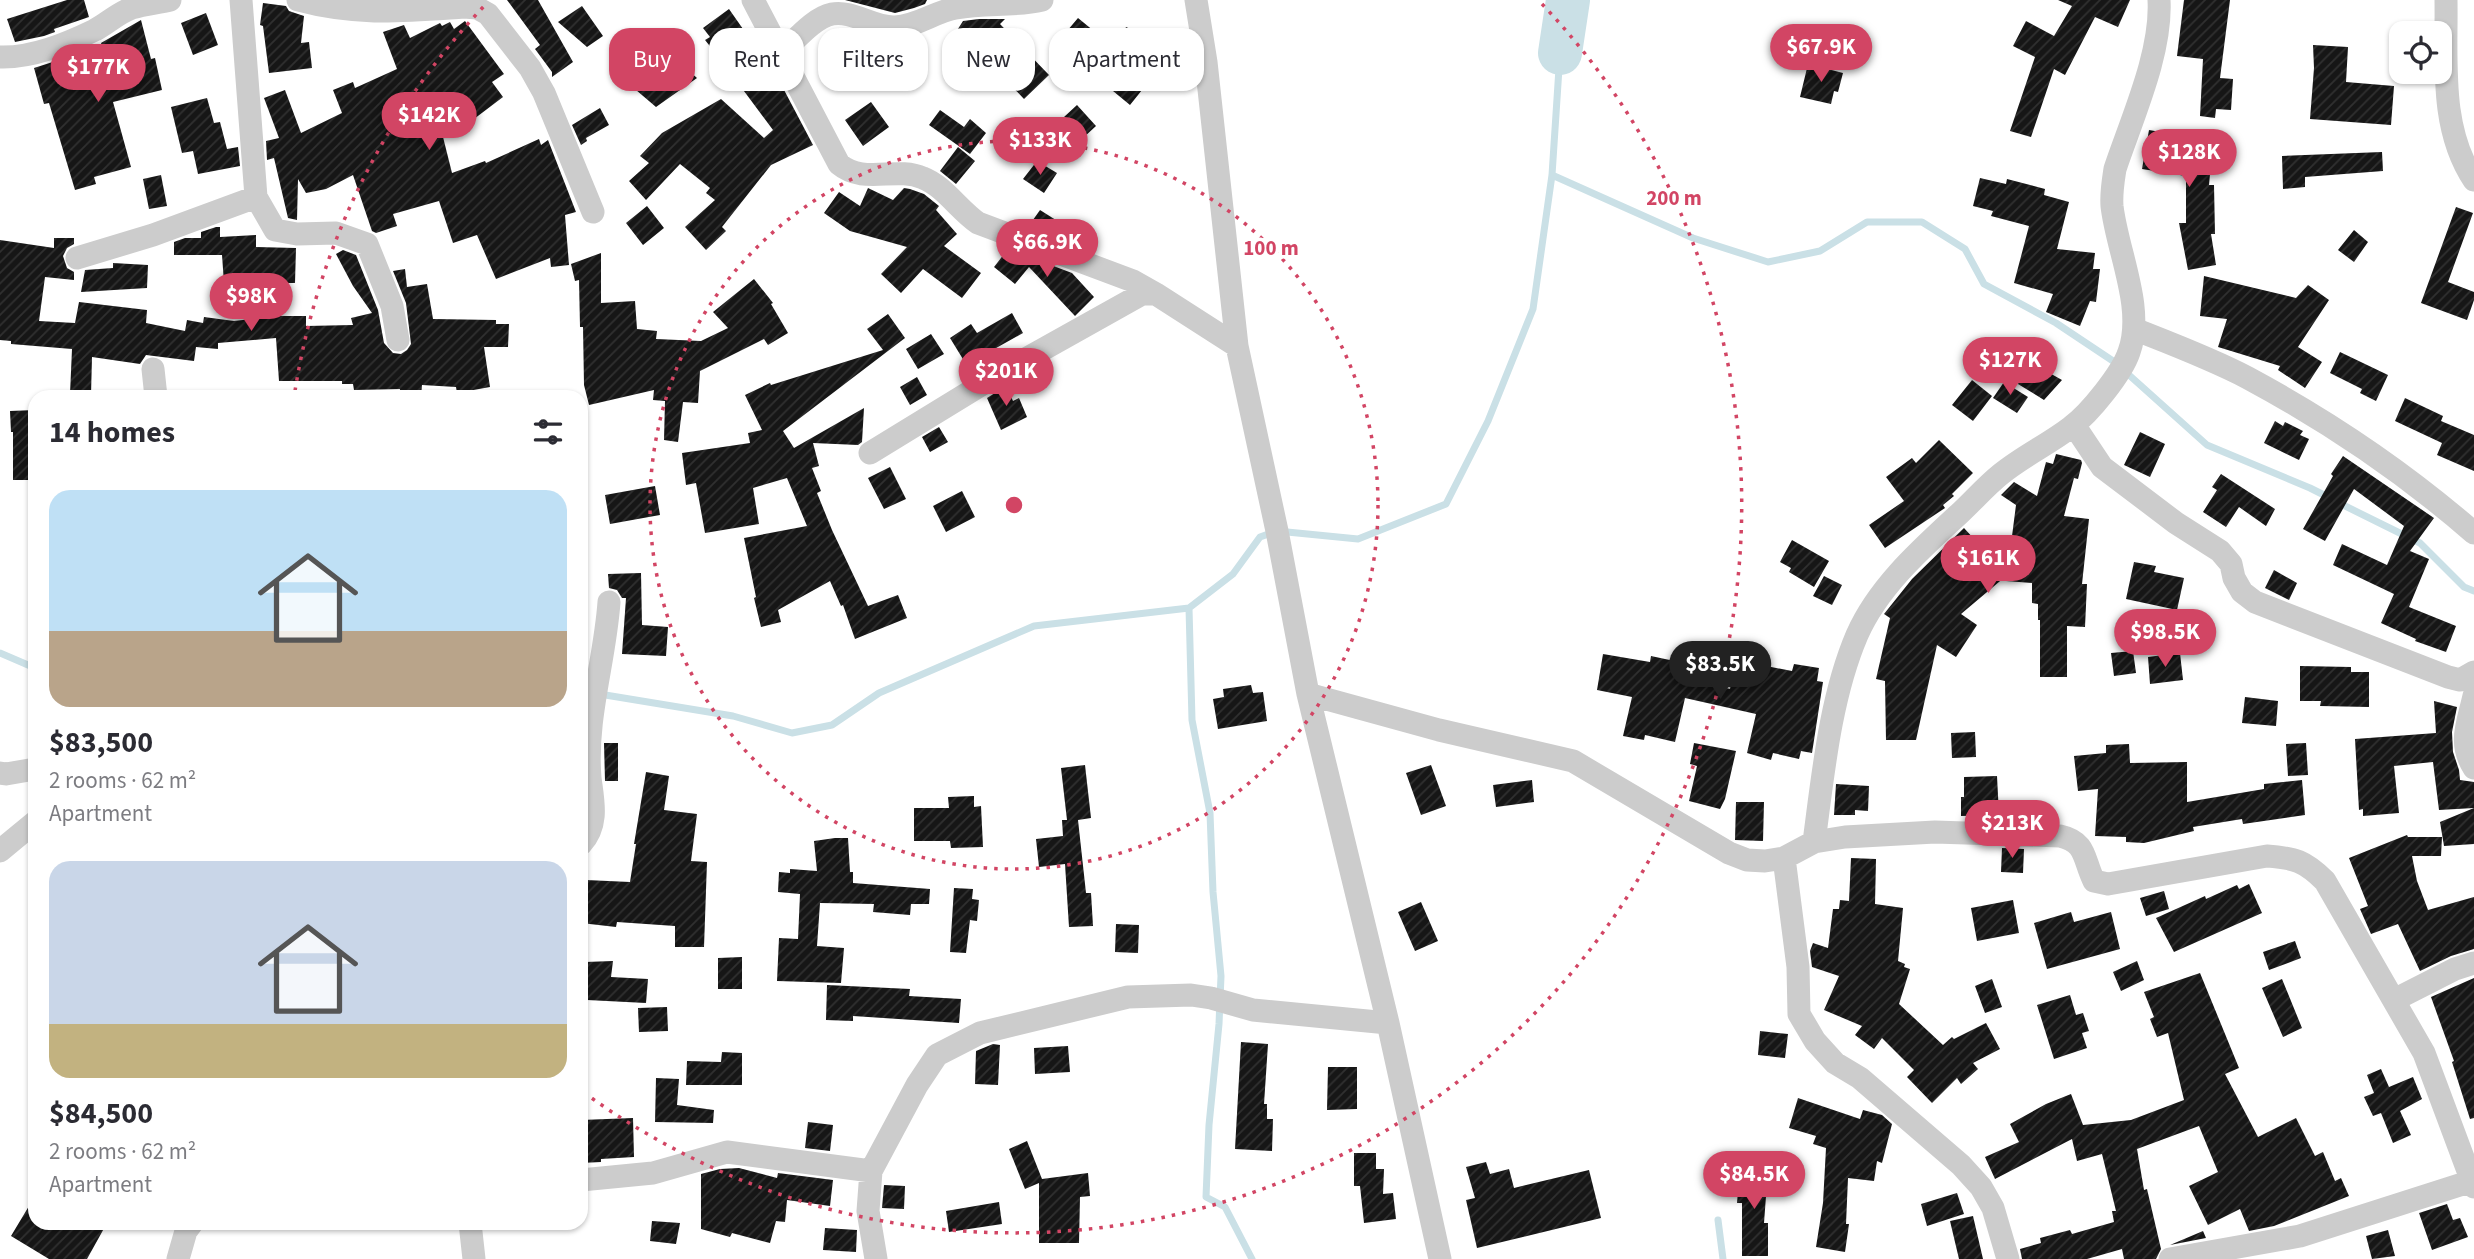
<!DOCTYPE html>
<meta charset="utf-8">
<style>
:root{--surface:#fff;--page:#f7f7f7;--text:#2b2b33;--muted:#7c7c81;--accent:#d24564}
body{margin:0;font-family:"Source Sans 3",sans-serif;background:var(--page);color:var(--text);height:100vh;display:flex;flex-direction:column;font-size:26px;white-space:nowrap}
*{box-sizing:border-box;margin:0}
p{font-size:23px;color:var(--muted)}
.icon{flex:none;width:38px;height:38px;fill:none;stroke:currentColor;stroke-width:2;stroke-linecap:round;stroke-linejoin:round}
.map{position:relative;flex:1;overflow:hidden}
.drawer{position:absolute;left:28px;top:390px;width:560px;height:840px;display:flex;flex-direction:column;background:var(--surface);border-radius:21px;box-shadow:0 2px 5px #0004}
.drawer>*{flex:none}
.guide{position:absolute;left:609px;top:28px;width:665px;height:63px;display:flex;gap:14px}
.controls{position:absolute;left:2389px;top:21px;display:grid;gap:14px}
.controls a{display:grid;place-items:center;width:63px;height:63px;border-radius:14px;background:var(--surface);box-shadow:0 2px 5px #0004;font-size:35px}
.price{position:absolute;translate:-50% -60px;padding:0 16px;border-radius:24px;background:var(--accent);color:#fff;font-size:23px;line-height:46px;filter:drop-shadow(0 2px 4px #0008)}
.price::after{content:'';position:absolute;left:50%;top:42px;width:21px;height:16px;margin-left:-10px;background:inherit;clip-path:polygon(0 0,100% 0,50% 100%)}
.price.on{background:#222;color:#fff}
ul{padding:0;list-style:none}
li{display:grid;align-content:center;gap:14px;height:371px;padding:0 21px}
li span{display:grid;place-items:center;height:217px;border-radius:21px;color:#555}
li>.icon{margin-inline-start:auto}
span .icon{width:126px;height:126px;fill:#fffc;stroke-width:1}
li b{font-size:30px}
h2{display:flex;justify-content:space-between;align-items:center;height:84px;padding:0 21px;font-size:30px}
.pill{padding:0 24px;border-radius:21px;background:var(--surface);box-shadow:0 2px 5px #0004;font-size:24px;line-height:63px}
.pill.on{background:var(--accent);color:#fff}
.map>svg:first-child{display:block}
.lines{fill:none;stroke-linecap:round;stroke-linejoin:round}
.stream{stroke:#cae0e6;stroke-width:7}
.river{stroke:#cae0e6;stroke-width:44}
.building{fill:url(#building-hatch)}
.minor{stroke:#ccc;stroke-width:23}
.ring{fill:none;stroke:#d24564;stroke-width:3.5;stroke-dasharray:3.5 7}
.centre{fill:#d24564;stroke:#fff;stroke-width:3.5}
.ring-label{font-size:21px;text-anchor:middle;font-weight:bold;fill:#d24564;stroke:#fff;stroke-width:7;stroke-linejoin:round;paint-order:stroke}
</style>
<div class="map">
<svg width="2474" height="1259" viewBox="0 0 2474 1259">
<defs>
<pattern id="building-hatch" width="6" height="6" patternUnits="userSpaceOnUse" patternTransform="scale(1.75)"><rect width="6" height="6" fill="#161616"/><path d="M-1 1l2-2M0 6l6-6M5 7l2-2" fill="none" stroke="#303030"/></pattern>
</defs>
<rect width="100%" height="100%" fill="#fff"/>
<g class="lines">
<!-- stream -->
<path class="stream" d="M1552,175L1693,238L1768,262L1820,251L1867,222H1922L1965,249L1984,284L2056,323L2113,361
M2129,375L2207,445L2310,488L2328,497
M2339,503L2420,543L2464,587L2474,591
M1189,608L1192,720L1210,813L1213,892L1221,976L1219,1024L1209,1125L1206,1197L1225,1207L1252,1259
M0,653L35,668
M581,691L733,716L792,733L832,725L879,693L1034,626L1189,608L1233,574L1260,537L1277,531L1358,539L1446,504L1488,421L1533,309L1552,175L1560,53
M1718,1220L1723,1259"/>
<!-- river -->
<path class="river" d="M1560,53L1568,0"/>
</g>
<!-- building -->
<path class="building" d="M67,0H84L89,17L54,29L55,32L44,36L15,42L7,19Z
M507,0H538L573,62L552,77V72L535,49L540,45Z
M845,0H927L925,4L914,8L895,13Z
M2058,0H2130L2118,27L2095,17L2065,75L2054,69L2031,137L2010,131L2035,57L2013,46L2026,21L2054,36L2072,6Z
M2184,0H2230L2220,78L2233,79L2231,110L2216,109L2215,118L2200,116L2203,59L2177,56Z
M263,3L286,6L289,11L304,16L301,43L309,42L312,68L269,73L263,26L260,25Z
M582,6L603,36L587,47L558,22Z
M729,9L750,39L721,60L705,40L710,37L703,28Z
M206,13L218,45L193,55L181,23Z
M1078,18L1111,45L1114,39L1120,42L1126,27L1153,39L1133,84L1142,90L1130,105L1056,44Z
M979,19H1005L1000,24L1049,75L1024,99L989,62L973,86L957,76L967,55L949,43L963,21Z
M141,20L151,59L155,58L162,90L113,102L131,167L94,177L96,184L75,190L49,103L44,104L34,68L62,59L65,75L108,63L101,43Z
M465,21L504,74L492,82L503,97L466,125V127L443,137L452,173L485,161L486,163L539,139L541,145L548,140L576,212L565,215L569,265L551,267L550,258L496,279L477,235L453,243L439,201L393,214L397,226L376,233L372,231L353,175L326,189L306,193L298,179L297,220L288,218L274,158L267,160L266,141L279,138L264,98L285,90L301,133L342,113L333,90L353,82L355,88L397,69L383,32L404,25L410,38L440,23L442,26L450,22L454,29Z
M839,28L884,40L910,39L926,47L917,68L881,53L862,86L841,74L844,70L838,67L847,52L831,44Z
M2313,45L2348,47L2346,82L2394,86L2391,125L2310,119L2314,68Z
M667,51L697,78L656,107L629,84L644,67L646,69L656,58L659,60Z
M1808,64L1843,73L1838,92L1834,91L1831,104L1800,97Z
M773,69L813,145L771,165L722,227L726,231L706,250L685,227L715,200L706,193L710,188L680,164L646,200L629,181L649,163L640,156L662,133L721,99L764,138L773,130L741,87Z
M207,98L214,123L220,122L227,149L238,147L240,166L198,174L193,151L182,153L171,107Z
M871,102L889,127L863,146L845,120Z
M1077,105L1096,126L1070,150L1051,129Z
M600,108L609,125L586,138L587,141L581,145L572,125Z
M940,110L964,127L970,119L986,133L970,154L929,125Z
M2149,130L2213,141L2209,185H2214L2215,234H2211L2216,265L2188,270L2179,223H2186V176L2142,169Z
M958,147L975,161L956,184L940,171Z
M2382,152L2383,171L2305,177V187L2283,189L2282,156Z
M1037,161L1057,173L1044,193L1023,179Z
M161,175L167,206L149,209L143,179Z
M1980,178L2006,184L2007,179L2045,189L2044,195L2069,202L2057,249L2095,253L2093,269H2100L2096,302L2090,301L2080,326L2046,312L2053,294L2014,283L2029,226L1991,216L1993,211L1973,206Z
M868,188L893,200L904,188L910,189L924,194L939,206L936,210L957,234L944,246L981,273L962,298L923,269L901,293L881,274L907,247L850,231L824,213L839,192L860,206Z
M647,206L664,228L643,245L626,223Z
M2456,207L2473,213L2448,282L2474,292V300L2467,320L2421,303Z
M1040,210L1078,234L1072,243L1028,227Z
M216,227H220V237L256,235V247L296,248L295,283H273V280L224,283L222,255H174V242L185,238H201V232Z
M2354,230L2368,242L2354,262L2338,250Z
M54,238H74V244L67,248L63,256L67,268L74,272V280L45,277L39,321L75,323L79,302L147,310L146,323L185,331L187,320L203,323L204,317L234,321L280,316H306V326L353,325L351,318L372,313L353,286L336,254L343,250L356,255L378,310L384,343L393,353L401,354L407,350L411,344L406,303L393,271L405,269L407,287L427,284L433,319L496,320V324H509L508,347H484L490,387L457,393L456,387L422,385L421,397H399L400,389L354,390L353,384H342V381H279L276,338L218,343V349L196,347L194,361L146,355L140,364L92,357L91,395L70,394L72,349L11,344V341L0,340V240L54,248Z
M1008,249L1072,273L1094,297L1075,316L1029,267L1015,284L994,267Z
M601,253V303L635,301L637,329L657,331L656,339L701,341L728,328L713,312L754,279L773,303L771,304L788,333L768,345L764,339L700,371L698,403L683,402L678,442L664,440L665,401L653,400L654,390L589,405L584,385L583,327H580L579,280L575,281L571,264Z
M113,263L148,265L147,288L81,292L85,270L113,268Z
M2204,276L2296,298L2308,285L2329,300L2298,347L2322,362L2305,388L2278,370L2280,366L2218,347L2227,319L2200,316Z
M1012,313L1023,333L989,352L990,355L969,369L950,338L971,324L977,333Z
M888,314L905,338L783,431L794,448L864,408L862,442L858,445L813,443L819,466L812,468L821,491L817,493L832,530L868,606L898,595L907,618L855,639L843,605L841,606L830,581L778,610L781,622L761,627L754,598L756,597L744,538L807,526L787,478L753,488L759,524L705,533L696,483L686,485L682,453L750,443L748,433L762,430L745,395L770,383L771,385L883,350L867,329Z
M931,334L944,354L918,369L906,349Z
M2340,352L2388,375L2376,401L2360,393L2362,389L2330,373Z
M2030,362L2062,380L2044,400L2018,384Z
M917,377L927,395L910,405L900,387Z
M1972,380L1992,396L1973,421L1952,405Z
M2004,382L2028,397L2017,413L1993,398Z
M1006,386L1013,401L1019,398L1027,417L1001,430L987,398Z
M2405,398L2443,416L2441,421L2474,435V471L2437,455L2442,443L2395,421Z
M35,410L33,480H13V432H11L10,411Z
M2275,421L2283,426L2285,422L2303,431L2300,435L2309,439L2299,460L2264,443Z
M939,427L948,442L930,452L922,437Z
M2140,432L2165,444L2150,477L2124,465Z
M1939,440L1973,473L1952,494L1954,496L1943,505L1945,508L1885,548L1869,525L1904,501L1886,477L1912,458L1916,463Z
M2056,454L2081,460L2082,463L2078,479L2074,478L2064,516L2089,519L2082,584H2087L2085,627L2067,626V677H2040V620H2038V604L2032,603V583L2006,581V576L1961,614L1977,625L1956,657L1937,645L1916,740H1886L1885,681L1876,679L1890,618L1884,614L1912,579L1964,528L2007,575L2016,505L2001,495L2014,482L2037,496L2046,462L2053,464Z
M2343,456L2434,518L2410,551L2429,559L2409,607L2456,626L2446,652L2415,641L2416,639L2381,623L2394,594L2333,565L2342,544L2387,565L2404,526L2354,489L2325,541L2303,529L2333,476L2331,474Z
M890,467L906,499L884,509L868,478Z
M2221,474L2275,509L2266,526L2239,507L2226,527L2203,512L2217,490L2212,487Z
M655,486L660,515L610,524L605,495Z
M962,491L975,517L946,532L933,506Z
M1792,540L1829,561L1814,587L1789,572L1791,568L1780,562Z
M2134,562L2156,566L2154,572L2184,578L2177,610L2126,599Z
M2274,570L2297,583L2289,600L2265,588Z
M641,573L642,625L668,627L666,656L622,654L626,598H622L617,590L609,588L608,574Z
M1824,576L1842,585L1832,605L1813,596Z
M2133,651L2136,673L2114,676L2111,653Z
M2180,653L2183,680L2150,684L2148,657Z
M1603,654L1650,662L1651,656L1679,662L1676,677L1730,689L1736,660L1792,671L1794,664L1819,668L1817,681L1823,682L1812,753L1801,751L1799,759L1773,753L1771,760L1747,753L1756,714L1685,698L1675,742L1645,735L1644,740L1623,736L1632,697L1597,690Z
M2300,666L2351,667V672H2369V707L2320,706L2321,701H2300Z
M1251,685L1253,693L1263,692L1267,721L1218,729L1213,699L1224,697L1223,689Z
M2245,697L2278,701L2276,726L2242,723Z
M2434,701L2457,707L2452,732L2453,752L2459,770L2460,780L2474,782V808L2439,810L2433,762L2394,766L2399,813L2363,816V809L2359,810L2355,739L2436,733Z
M1975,732L1976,757L1952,758L1951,733Z
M604,743H618V781H605Z
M1694,743L1736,751L1725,799L1720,809L1689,801L1697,766L1690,764Z
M2306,743L2308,775L2288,776L2286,744Z
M2129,744L2130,763L2187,762V802L2264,789V784L2302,780L2305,815L2243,824L2242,819L2193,827L2194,831L2144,843L2126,842V837L2095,836L2098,789L2078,791L2074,756L2106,753V745Z
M1085,765L1091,818L1078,820L1086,893H1091L1093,926L1069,927L1065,864L1039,867L1036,839L1063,836L1062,820H1067L1061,768Z
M1431,765L1446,806L1421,815L1406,773Z
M646,772L669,776L664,810L697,814L691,861L707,862L704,947H675V926L617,922L616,927L581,923V894L586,895V880L630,882L636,844H634Z
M1997,776L1999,815L1961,816V797H1964V777Z
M1532,780L1534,802L1496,807L1493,785Z
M1836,784L1869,786L1868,811L1855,810V815H1834Z
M974,796V807L981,806L983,847L951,848L950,841H914V808H949L948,797Z
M1736,802H1764L1763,841L1735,840Z
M2474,808V844L2444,846L2440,822Z
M2407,835L2408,837H2442L2441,856H2412L2417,881L2428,910L2474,897V949L2451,956L2420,971L2398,924L2371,934L2360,909L2368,906L2349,858Z
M835,838H848L850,872H853V883L930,889L929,904H911L910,915L873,912L874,904L820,903L817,946L844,948L841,983L777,981L779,938L798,939L800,894L778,892L779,872L790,873V869L817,871L814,841Z
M2002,848L2024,849L2023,873L2001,872Z
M1851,858L1876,859L1875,904L1903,908L1898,961L1905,964L1904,967L1910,969L1899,1004L1943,1045L1952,1037L1954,1039L1986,1023L2000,1049L1973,1063L1978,1069L1961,1084L1957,1078L1932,1103L1907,1077L1914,1070L1882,1038L1874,1049L1855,1035L1862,1026L1824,1010L1839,976L1812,967L1810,951L1813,943L1828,948L1833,909H1839L1840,900L1849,901Z
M2249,884L2262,913L2174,952L2156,918L2205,896L2206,899L2237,885L2239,889Z
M954,888L973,889L972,899L979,900L977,921L970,920L966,953L950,952Z
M2164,891L2169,909L2146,916L2140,898Z
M2013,900L2019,933L1977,941L1971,908Z
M1421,902L1438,941L1415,951L1398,912Z
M2071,912L2074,922L2111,912L2120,949L2047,969L2034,923Z
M1116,924L1139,925L1138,953L1115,952Z
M2295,941L2301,958L2269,970L2263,952Z
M742,957V989H718V958Z
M613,961L611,977L648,979L646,1003L587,1000L585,962Z
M2137,961L2144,980L2121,991L2113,972Z
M2200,973L2239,1068L2225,1074L2258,1137L2296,1118L2315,1156L2323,1152L2335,1181L2341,1178L2349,1196L2274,1226L2249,1231L2240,1209L2208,1225L2189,1186L2218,1172L2199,1126L2137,1149L2144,1190L2147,1189L2161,1249L2156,1259H2124L2122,1249L2087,1259H2022L2020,1249L2041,1243L2040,1238L2070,1230L2072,1234L2114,1222L2112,1211H2116L2102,1154L2077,1161L2072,1139L1995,1179L1985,1157L2019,1142L2010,1124L2046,1104L2071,1094L2083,1125L2131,1120L2184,1100L2168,1033L2157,1037L2150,1019L2154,1017L2144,992Z
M2474,978V1118L2470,1119L2452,1062L2454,1061L2431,997Z
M1992,979L2002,1007L1985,1013L1975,986Z
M2282,979L2302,1028L2283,1037L2262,988Z
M827,985L910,989L909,996L961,999L959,1023L853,1016V1021L826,1020Z
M2070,995L2076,1015L2083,1013L2089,1031L2082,1033L2087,1048L2054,1059L2037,1005Z
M667,1007L668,1031L639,1032L638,1008Z
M1760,1031L1788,1034L1785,1058L1758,1055Z
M1241,1042L1268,1044L1264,1104H1267V1119H1273L1272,1151L1235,1149Z
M993,1044L1000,1045L998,1085L975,1084L976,1051Z
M1068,1046L1070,1072L1035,1074L1034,1048Z
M722,1052L742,1053V1085H686L687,1061L721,1062Z
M1328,1067H1357V1109L1327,1110Z
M2381,1069L2389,1087L2413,1077L2422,1099L2400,1111L2411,1135L2393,1143L2381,1113L2373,1116L2364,1097L2374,1093L2367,1075Z
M656,1078L679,1079L677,1105L714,1110L713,1123L655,1122Z
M1798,1098L1860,1119L1863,1110L1882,1115L1892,1124L1882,1163L1877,1161L1874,1181L1848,1178L1846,1224H1849L1845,1252L1816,1247L1823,1203L1826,1148L1813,1144L1816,1136L1789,1128Z
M633,1118L634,1157L601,1159V1162L581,1163V1120Z
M808,1122L833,1125L830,1151L805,1148Z
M1027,1141L1042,1179L1088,1173L1090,1196L1080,1197L1079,1243H1039V1183L1025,1189L1009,1149Z
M1354,1153H1376V1169H1384L1383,1194L1393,1193L1396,1219L1364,1223L1360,1186H1354Z
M1486,1162L1490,1174L1509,1169L1514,1188L1589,1170L1601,1218L1477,1248L1466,1200L1475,1198L1466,1167Z
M1740,1167L1768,1169L1764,1223H1768V1256H1742V1203H1737Z
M739,1168L777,1178L778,1173L833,1180L830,1206L787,1200L785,1222L776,1221L770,1243L732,1233L730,1237L701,1229V1174L720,1169Z
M884,1185L905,1186L904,1209L882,1208Z
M1957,1193L1964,1214L1927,1226L1921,1204Z
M35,1196V1223H107L87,1259H49L11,1236Z
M999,1202L1002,1224L949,1232L946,1211Z
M2447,1204L2453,1220L2460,1218L2468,1237L2432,1250L2419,1213Z
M1973,1216L1983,1259H1959L1950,1221Z
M652,1221L680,1223L676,1244L650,1241Z
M825,1228L857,1230L856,1252L823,1250Z
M2388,1230L2395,1256L2372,1259L2366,1236Z
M2203,1231L2206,1238L2170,1245Z"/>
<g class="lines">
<!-- minor -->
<path class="minor" d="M241,0L256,197L275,230L297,234L336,233L367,244L392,306L398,340
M298,0C357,16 404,11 464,7L477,8L488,14L530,68L544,93L593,212
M753,0L839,164C864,185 895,166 923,178C944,186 959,210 978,223L1133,281L1156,294
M1196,0L1206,62L1237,346L1277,531L1308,694L1388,1023L1440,1259
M2446,0C2447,60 2439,128 2474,180
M781,53C795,41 813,18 832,14C853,10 873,28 895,27C918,26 934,12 956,8C985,2 1013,7 1042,0
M0,57C32,58 66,44 95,30C108,23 118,13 132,8C144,4 158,3 170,0
M77,258L153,235L256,197
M2134,329C2172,344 2212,359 2248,378C2328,421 2405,473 2474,533
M153,369L156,397
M2074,425L2102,467L2176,523L2220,551L2231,564L2234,578L2242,592L2255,602L2448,677L2460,680L2474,672
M870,453L999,374L1142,294H1156L1237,346
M1308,694L1439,730L1573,761L1729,853L1747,860L1765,861L1784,858L1814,842L1845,837L1935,832L2060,836C2087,842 2083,859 2094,881L2108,884L2267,856C2295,858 2305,861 2325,881L2424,1053L2474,1187
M2474,696C2468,723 2458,743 2474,768
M0,773L6,774L35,769
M1814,842C1823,775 1830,698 1857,635C1878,587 1921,549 1959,514C1973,501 1986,486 2001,474C2023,456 2049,444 2071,427C2090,413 2122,373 2129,352C2145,308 2117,251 2112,206C2111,193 2113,182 2115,169C2132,118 2162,53 2159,0
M581,844C599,825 593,801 590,778C585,718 605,661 609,602
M0,851L35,822
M1784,858L1798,967L1799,1014L1815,1041L1835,1063L1860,1078L1961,1165L1981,1187L1993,1208L2008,1259
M2394,1000L2455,969L2474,963
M581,1180L653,1173L727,1152L871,1171
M470,1223L474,1259
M178,1259L186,1231L192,1223
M876,1259L868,1211L871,1171L917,1085L937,1055L980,1033L1128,997L1191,995L1211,998L1253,1010L1388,1023
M2170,1259L2300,1236L2472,1181"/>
</g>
<!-- distance rings -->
<g class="ring">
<circle cx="1014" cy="505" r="364"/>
<path d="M295 391A728 728 0 0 1 486 4M1542 4A728 728 0 0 1 586 1094"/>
</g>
<circle cx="1014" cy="505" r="10" class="centre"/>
<g class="ring-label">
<text x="1674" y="205">200 m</text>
<text x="1271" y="255">100 m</text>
</g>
</svg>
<div class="controls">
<a><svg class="icon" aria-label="locate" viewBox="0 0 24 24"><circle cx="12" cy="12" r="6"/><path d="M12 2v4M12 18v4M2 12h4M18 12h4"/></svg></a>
</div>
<b class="price" style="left:1821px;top:84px">$67.9K</b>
<b class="price" style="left:98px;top:104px">$177K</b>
<b class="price" style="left:429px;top:152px">$142K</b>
<b class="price" style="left:1040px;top:177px">$133K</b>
<b class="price" style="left:2189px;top:189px">$128K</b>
<b class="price" style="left:1047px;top:279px">$66.9K</b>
<b class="price" style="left:251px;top:333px">$98K</b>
<b class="price" style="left:2010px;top:397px">$127K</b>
<b class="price" style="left:1006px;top:408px">$201K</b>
<b class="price" style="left:1988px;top:595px">$161K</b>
<b class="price" style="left:2165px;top:669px">$98.5K</b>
<b class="price on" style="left:1720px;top:701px">$83.5K</b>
<b class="price" style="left:2012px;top:860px">$213K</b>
<b class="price" style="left:1754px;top:1211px">$84.5K</b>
<div class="guide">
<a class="pill on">Buy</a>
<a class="pill">Rent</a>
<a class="pill">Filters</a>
<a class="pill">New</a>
<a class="pill">Apartment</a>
</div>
<section class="drawer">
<h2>14 homes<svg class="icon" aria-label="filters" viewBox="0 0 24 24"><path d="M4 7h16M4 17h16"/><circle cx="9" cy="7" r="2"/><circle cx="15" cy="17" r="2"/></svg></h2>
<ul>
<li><span style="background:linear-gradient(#bfe0f5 65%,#b9a48a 0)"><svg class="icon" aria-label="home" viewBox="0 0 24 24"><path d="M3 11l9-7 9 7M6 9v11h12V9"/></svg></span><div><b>$83,500</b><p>2 rooms · 62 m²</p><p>Apartment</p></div></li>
<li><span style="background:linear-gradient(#c9d6e8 75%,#c2b280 0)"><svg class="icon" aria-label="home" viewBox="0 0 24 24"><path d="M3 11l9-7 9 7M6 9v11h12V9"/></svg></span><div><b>$84,500</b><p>2 rooms · 62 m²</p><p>Apartment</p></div></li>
</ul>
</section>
</div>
